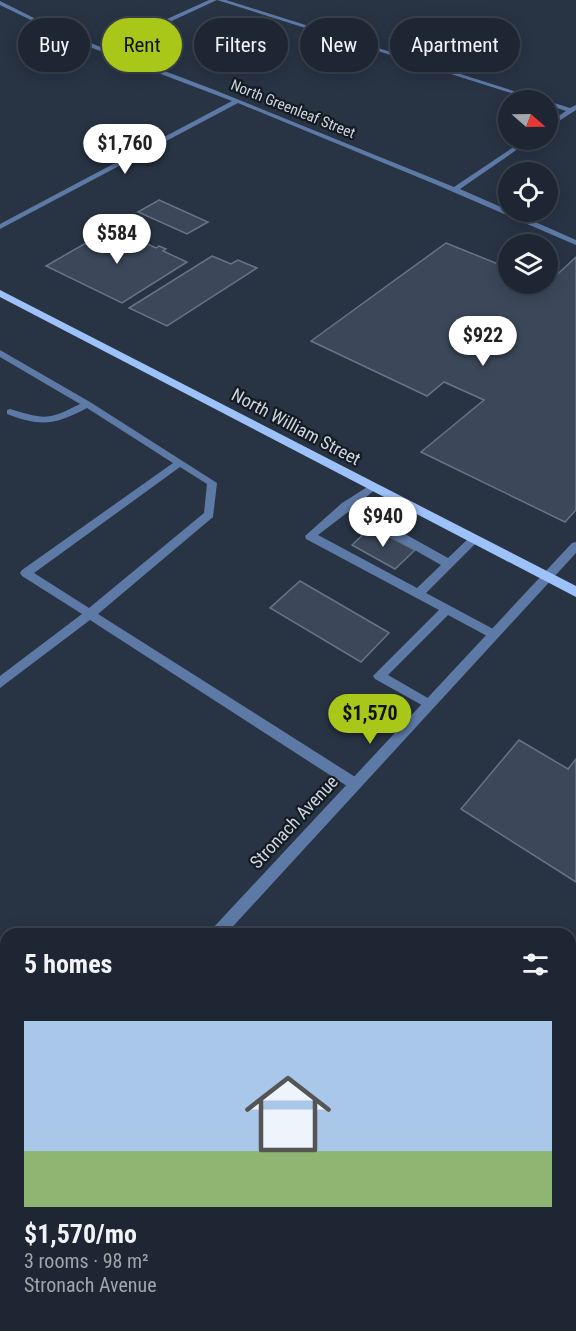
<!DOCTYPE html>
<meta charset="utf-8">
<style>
:root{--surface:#1e2633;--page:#262e3b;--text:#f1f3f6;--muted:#a1a5ac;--line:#3c434e;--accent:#a9c719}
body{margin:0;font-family:"Roboto Condensed",sans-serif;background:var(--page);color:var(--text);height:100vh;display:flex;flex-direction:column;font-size:22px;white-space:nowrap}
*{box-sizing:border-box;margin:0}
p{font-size:20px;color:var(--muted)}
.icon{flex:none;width:33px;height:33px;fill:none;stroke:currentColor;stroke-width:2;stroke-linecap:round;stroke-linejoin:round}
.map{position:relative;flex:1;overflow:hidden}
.details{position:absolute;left:0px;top:928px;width:576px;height:404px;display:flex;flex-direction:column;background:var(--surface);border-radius:18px 18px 0 0;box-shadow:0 3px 15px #0003,0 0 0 2px var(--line)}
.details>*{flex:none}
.banner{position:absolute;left:18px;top:18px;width:540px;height:54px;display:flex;gap:12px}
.needle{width:39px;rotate:110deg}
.controls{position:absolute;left:498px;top:90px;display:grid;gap:12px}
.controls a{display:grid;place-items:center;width:60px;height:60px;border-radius:50%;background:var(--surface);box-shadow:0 3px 15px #0003,0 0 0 2px var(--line);font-size:30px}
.price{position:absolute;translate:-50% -51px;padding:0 14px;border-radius:21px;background:#fff;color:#222;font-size:20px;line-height:39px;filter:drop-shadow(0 2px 3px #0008)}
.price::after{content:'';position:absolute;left:50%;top:36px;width:18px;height:14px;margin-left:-9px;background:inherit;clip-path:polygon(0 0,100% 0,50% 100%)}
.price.on{background:var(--accent);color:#111}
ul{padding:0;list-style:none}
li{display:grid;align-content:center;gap:12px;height:318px;padding:0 24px}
li span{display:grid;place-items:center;height:186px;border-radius:0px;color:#555}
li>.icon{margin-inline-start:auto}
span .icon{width:108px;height:108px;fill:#fffc;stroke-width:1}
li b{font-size:26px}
h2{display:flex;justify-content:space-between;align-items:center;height:72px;padding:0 24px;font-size:26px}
.pill{padding:0 21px;border-radius:27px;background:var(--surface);box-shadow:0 3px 15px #0003,0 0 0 2px var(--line);font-size:21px;line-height:54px}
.pill.on{background:var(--accent);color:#111}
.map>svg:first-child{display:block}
.building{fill:#3c485a;stroke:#677488;stroke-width:1.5}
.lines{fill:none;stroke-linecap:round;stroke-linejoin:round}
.lane{fill:#5d7aa7;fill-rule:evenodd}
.street{fill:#5d7aa7;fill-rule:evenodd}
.primary{fill:#9dc2f9;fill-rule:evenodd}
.labels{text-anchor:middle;stroke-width:4.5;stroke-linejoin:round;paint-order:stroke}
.far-street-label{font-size:15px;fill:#ced6e1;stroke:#151b22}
.street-label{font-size:18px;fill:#ced6e1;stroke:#151b22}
</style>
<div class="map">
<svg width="576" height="1331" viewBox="0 0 576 1331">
<rect width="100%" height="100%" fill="#283344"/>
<!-- building -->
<path class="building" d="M419,23L440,30L415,44L390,38Z
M159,200L208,222L187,234L138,212Z
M112,228L156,248L159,246L166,249L163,251L187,262L122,303L46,266Z
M446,243L508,268V284H547L576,257V510L565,522L421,452L484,400L444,382L427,396L311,341Z
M212,256L231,264L238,260L257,268L167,326L129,308Z
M371,527L415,550L395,569L352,545Z
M300,581L386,631L389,633L361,662L270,608Z
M519,740L568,769L576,759V882L461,809Z"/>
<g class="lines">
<!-- lane -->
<path class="lane" d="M0,350L90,402L217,483L213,517L98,614L360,780L362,784L360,788L355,789L350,788L90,620L0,688V676L82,614L22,576L20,573L22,570L173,463L87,408C55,425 41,427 7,414V410L10,409C44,419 47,421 80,404L0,357ZM180,467L207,484L204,513L89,608L34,573Z
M372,484L376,485L377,487L376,489L355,506L448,558L470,537L474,536L479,540L426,593L497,631L499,634L497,637H489L448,615L388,675L433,701L435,704L433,707L429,709L375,679L373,676L439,610L306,539L305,536L342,503ZM348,512L441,565L417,588L318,535Z"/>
<!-- street -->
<path class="street" d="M209,0H226L542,100H533L217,0L109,50L212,89L454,187L524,140H531L460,189L576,240V245L437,185L238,103L0,229V224L232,101L74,41L0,5V1L52,27L103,48Z
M548,101L570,108L576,105V110L548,128V123L566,111L548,105Z
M576,542V553L226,934H210L212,929L572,543Z
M6,1155V1175L0,1177V1157Z"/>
<!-- primary -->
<path class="primary" d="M0,290L576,586V597L0,297Z"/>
</g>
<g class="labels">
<!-- far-street labels -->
<g class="far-street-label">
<text transform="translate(293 109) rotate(22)" y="5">North Greenleaf Street</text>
</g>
<!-- street labels -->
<g class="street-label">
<text transform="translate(296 427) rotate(28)" y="6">North William Street</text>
<text transform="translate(294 822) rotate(-47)" y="6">Stronach Avenue</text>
</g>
</g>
</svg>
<div class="controls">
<a><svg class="needle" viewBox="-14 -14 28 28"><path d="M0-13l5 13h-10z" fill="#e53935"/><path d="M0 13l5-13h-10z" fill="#a1a5ac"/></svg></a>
<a><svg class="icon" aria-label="locate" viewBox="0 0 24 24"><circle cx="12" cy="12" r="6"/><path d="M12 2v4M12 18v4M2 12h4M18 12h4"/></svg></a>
<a><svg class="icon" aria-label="layers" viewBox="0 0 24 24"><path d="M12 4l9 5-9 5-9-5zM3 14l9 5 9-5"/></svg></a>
</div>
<b class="price" style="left:125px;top:175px">$1,760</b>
<b class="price" style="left:117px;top:265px">$584</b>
<b class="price" style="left:483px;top:367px">$922</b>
<b class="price" style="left:383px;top:548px">$940</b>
<b class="price on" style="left:370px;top:745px">$1,570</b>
<div class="banner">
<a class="pill">Buy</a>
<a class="pill on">Rent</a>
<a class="pill">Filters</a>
<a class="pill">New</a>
<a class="pill">Apartment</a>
</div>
<section class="details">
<h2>5 homes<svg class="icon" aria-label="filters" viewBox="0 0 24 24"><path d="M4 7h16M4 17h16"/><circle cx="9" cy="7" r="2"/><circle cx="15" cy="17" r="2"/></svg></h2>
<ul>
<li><span style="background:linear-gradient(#a9c7e8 70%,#8fb573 0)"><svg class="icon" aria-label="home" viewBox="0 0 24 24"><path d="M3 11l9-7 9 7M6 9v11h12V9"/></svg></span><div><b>$1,570/mo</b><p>3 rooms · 98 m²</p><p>Stronach Avenue</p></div></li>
</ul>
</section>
</div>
